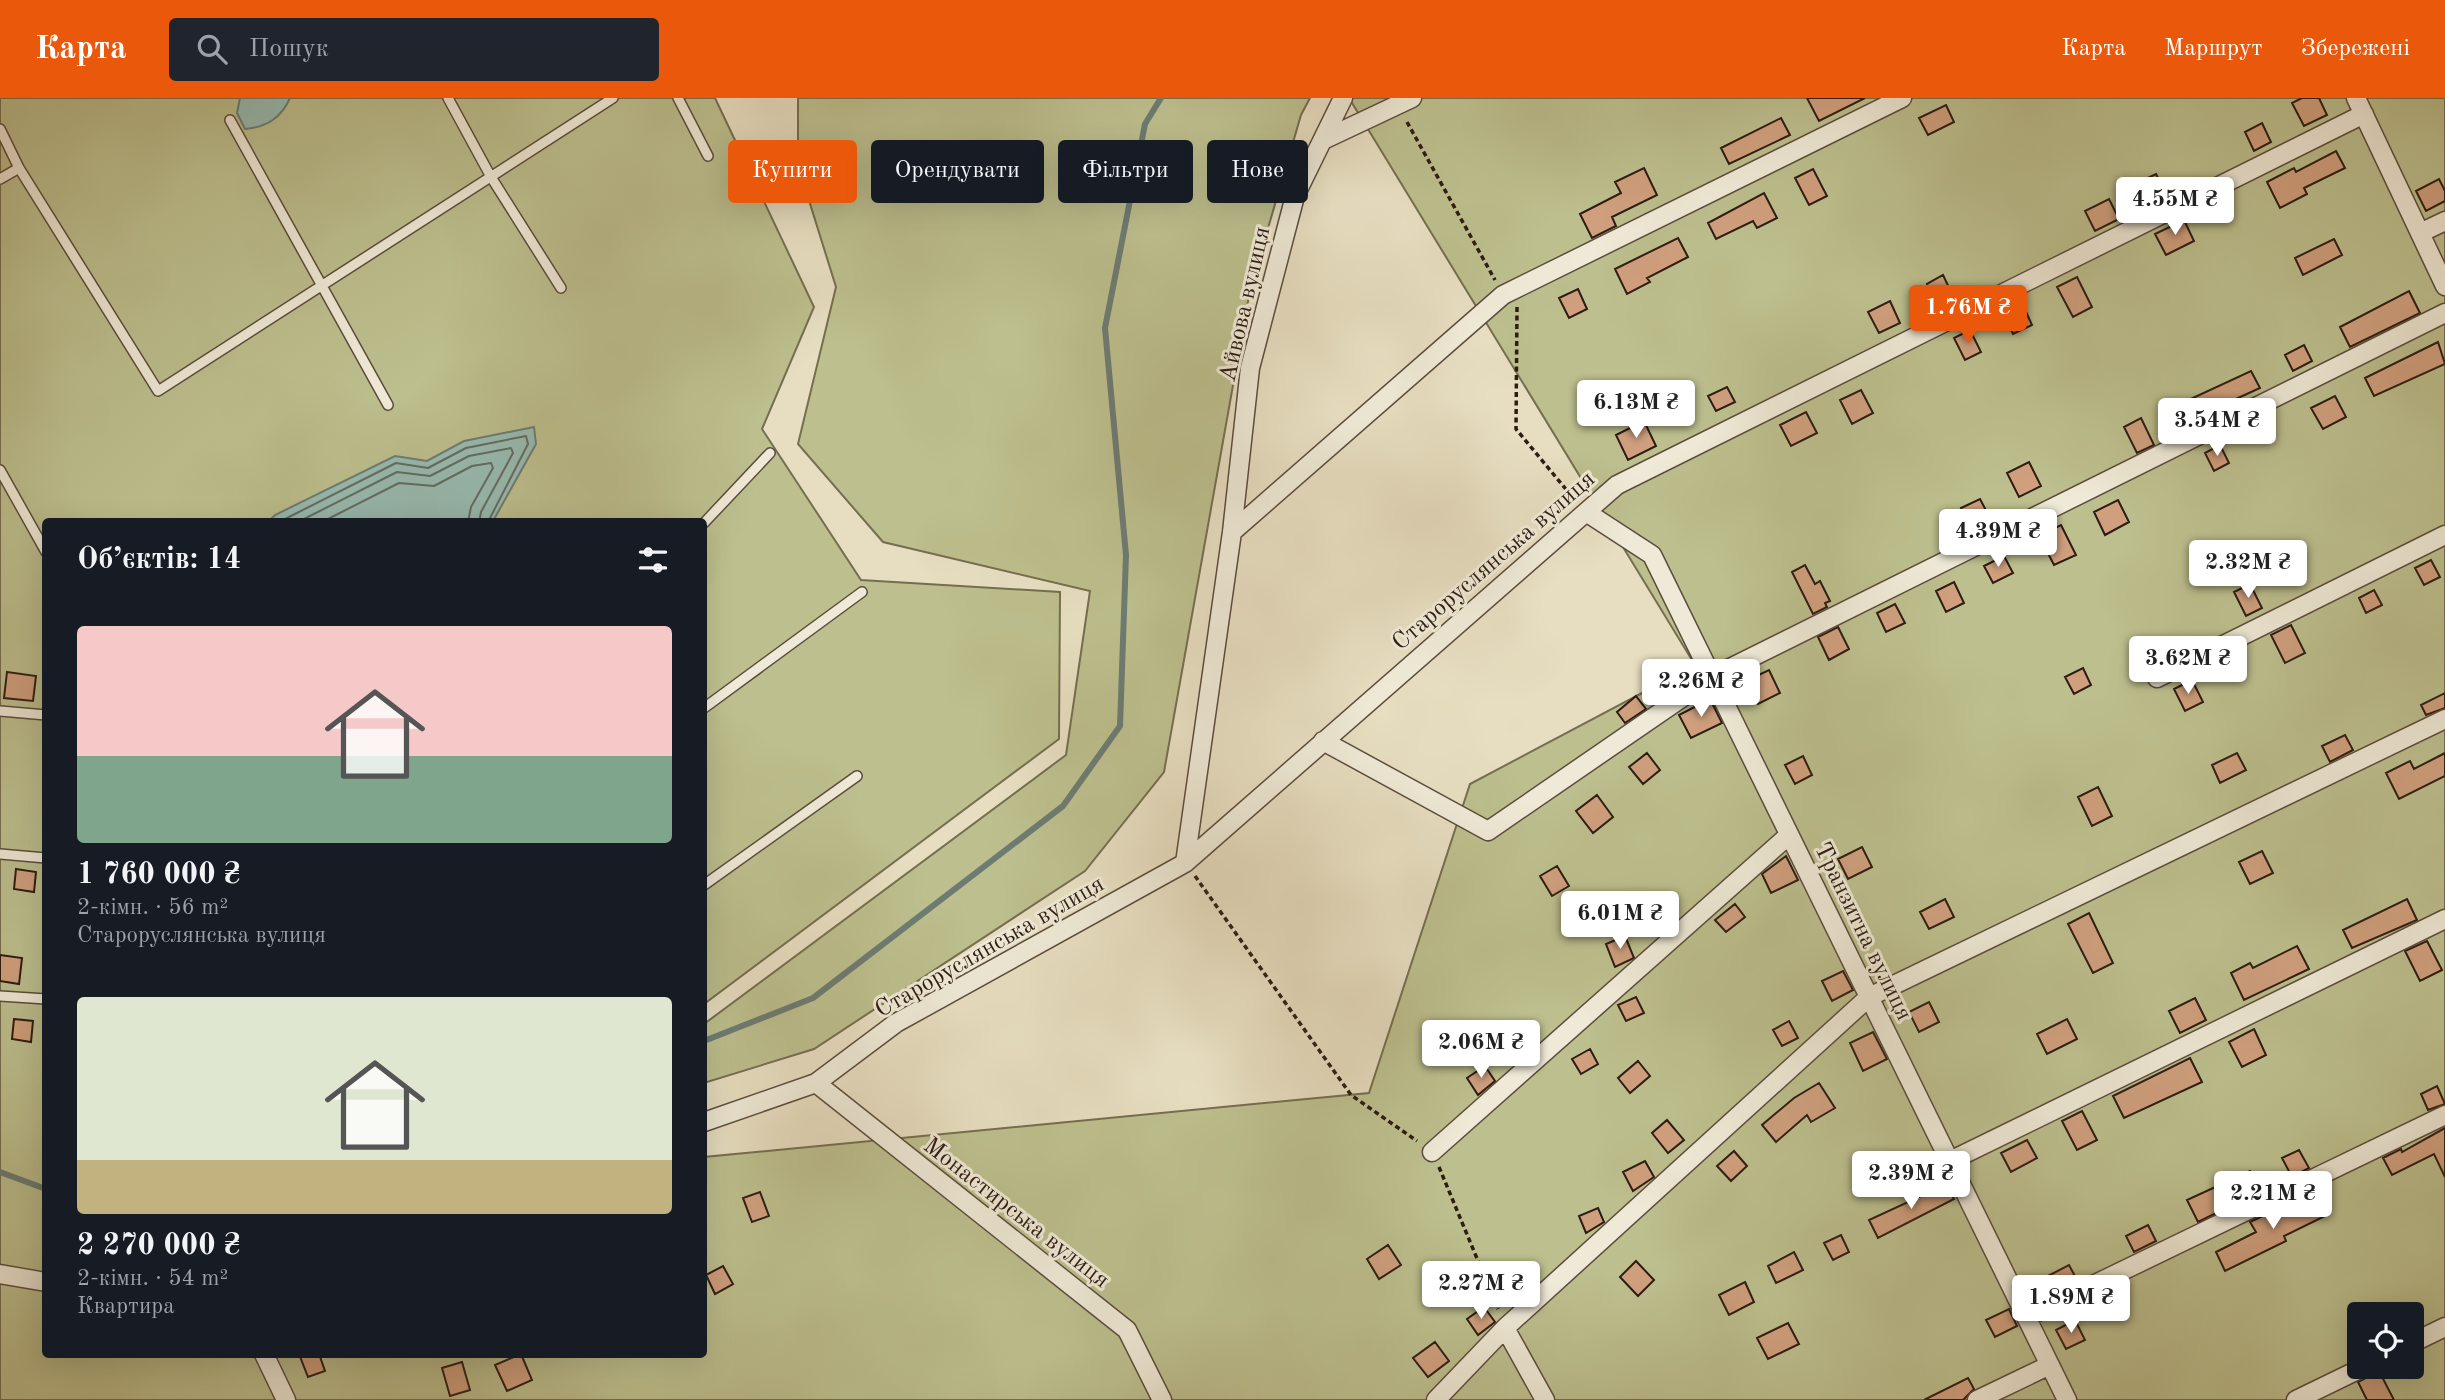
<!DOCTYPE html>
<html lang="uk">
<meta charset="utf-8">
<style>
:root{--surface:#171b24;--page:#20242c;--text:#f1f3f6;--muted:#9ea1a6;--accent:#ea580c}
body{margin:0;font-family:"Old Standard TT",serif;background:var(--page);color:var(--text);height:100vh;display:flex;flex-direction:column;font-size:26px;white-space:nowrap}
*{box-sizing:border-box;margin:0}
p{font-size:23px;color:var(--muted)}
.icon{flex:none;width:38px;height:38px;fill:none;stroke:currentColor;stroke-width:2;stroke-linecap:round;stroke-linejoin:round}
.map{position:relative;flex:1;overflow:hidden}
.details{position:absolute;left:42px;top:420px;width:665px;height:840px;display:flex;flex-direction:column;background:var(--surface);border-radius:7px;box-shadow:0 7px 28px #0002}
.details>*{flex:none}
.top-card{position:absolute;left:728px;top:42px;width:665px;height:63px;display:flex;gap:14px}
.fabs{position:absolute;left:2347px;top:1204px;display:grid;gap:14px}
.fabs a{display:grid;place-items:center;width:77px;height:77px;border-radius:7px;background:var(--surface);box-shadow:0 7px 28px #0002;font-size:35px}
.price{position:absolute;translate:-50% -60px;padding:0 16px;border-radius:7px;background:#fff;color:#222;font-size:23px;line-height:46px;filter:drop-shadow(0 2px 4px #0008)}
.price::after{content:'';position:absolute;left:50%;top:42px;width:21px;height:16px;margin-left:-10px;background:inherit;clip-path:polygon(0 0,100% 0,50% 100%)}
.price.on{background:var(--accent);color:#fff}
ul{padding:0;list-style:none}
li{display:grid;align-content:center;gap:14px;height:371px;padding:0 35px}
li span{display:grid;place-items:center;height:217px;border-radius:7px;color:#555}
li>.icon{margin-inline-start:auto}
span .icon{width:126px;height:126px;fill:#fffc;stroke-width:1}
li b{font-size:30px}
h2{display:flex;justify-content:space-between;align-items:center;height:84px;padding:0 35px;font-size:30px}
.tag{padding:0 24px;border-radius:7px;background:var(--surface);box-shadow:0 7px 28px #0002;font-size:24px;line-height:63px}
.tag.on{background:var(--accent);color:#fff}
header{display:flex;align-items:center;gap:42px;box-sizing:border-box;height:98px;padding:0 35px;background:var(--accent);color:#fff}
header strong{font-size:33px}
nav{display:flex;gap:38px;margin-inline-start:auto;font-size:24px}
.search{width:490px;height:63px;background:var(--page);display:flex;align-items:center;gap:18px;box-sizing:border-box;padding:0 24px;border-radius:7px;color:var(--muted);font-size:26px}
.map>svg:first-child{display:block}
.green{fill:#bdbf8e;stroke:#756e50;stroke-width:2;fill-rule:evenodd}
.water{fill:#97bcb3;stroke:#6d7c73;stroke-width:2}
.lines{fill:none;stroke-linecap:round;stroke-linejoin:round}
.shore{stroke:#626c62;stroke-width:2}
.stream{stroke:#6d7c73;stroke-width:6}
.building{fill:#d0a07e;stroke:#2d1c12;stroke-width:2}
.lane-casing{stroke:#5c4c3e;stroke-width:12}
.street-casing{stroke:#5c4c3e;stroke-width:21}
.path{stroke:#2d1c12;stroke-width:3.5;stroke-dasharray:5 3.5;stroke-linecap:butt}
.lane{stroke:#efead7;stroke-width:9}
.street{stroke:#efead7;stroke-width:18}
.labels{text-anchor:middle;stroke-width:6;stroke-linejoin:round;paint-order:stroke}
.street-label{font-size:24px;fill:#2d1c12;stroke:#efead7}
</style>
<header>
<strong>Карта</strong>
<div class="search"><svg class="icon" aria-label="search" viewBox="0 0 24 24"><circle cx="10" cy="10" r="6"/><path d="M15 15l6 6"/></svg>Пошук</div>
<nav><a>Карта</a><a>Маршрут</a><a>Збережені</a></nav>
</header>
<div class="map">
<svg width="2445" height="1302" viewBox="0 0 2445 1302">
<rect width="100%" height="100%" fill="#e7dec1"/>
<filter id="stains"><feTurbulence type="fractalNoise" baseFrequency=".00286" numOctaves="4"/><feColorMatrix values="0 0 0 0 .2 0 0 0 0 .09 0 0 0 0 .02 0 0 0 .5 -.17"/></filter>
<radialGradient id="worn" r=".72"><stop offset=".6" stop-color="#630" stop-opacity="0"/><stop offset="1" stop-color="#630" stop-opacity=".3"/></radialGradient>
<!-- green -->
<path class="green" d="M0,0H715L814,209L762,331L861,482L1060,494L1059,641L704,906V424H46V1256H704V1059L1369,995L1470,686L1695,567L1349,0H2445V1302H0ZM2359,1216H2412V1269H2359Z
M798,0H1310L1301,17L1250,192L1164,674L1085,773L814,951L704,985V926L1066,657L1090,493L883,444L798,346L836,189L798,67Z"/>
<!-- water -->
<path class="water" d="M240,0H290C281,20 267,29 245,31L237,15Z
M534,329L536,346L493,423H269L275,417L395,358L427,363L464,343Z"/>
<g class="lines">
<!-- shore -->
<path class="shore" d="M279,424L396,365L428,370L466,350L526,338L528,346L488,424
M298,424L397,374L430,378L469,358L511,350L513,355L481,414L479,424
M322,424L399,385L434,388L472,368L491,365L493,370L471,409L468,424"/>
<!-- stream -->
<path class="stream" d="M704,943L813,900L1063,708L1120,628L1126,457L1105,230L1145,26L1161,0
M0,1074L46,1091"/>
</g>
<!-- building -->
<path class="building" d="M1807,0H1865L1819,23Z
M2302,0H2319L2327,17L2304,28L2292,5Z
M1946,7L1954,24L1928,37L1919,20Z
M1781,20L1790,37L1729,66L1721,50Z
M2262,25L2271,44L2254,53L2245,34Z
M2336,53L2345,70L2304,90L2307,96L2280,110L2267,84L2294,70L2296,74Z
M1644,70L1657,97L1612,119L1616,128L1592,140L1580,116L1621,95L1615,84Z
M1813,71L1827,98L1809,107L1795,80Z
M2156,76L2165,95L2147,104L2137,85Z
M2439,81L2445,93V103L2426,113L2416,93Z
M1764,95L1777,120L1757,130L1753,123L1716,141L1708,125Z
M2109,101L2119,121L2095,133L2085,113Z
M2184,122L2194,143L2166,157L2155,136Z
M1678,140L1688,159L1647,180L1650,184L1627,196L1615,171Z
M2334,141L2342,157L2303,177L2295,160Z
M1943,177L1953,198L1937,206L1927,186Z
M2077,179L2092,209L2073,219L2057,189Z
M1578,191L1587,211L1569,220L1559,200Z
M2409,193L2420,215L2350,249L2340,229Z
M1890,203L1900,225L1879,235L1868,214Z
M2022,205L2032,227L2013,236L2003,215Z
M1970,232L1981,254L1965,262L1954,240Z
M2438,244L2445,266L2374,298L2365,280Z
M2304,247L2312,263L2293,273L2285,257Z
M2251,273L2260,290L2190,322L2182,305Z
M1727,289L1735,304L1716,313L1708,298Z
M1861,292L1873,315L1852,326L1840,302Z
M2335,298L2346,319L2323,331L2311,310Z
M1806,314L1817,335L1791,348L1780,327Z
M2141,320L2154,347L2137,355L2124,329Z
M1644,323L1656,348L1628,362L1616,337Z
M2220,347L2229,365L2214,373L2205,355Z
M2029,364L2041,388L2019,399L2007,375Z
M1980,401L1990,420L1970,430L1961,410Z
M2118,402L2129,424L2105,437L2094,414Z
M2061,427L2076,457L2054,467L2039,438Z
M2004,458L2013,475L1993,485L1984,468Z
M2431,462L2440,479L2424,487L2415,470Z
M1805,467L1815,486L1820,483L1830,503L1825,505L1827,509L1813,516L1792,474Z
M1954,484L1964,505L1946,514L1936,493Z
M2250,486L2262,510L2246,518L2234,494Z
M2374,492L2382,507L2366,515L2359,500Z
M1895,506L1905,525L1886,534L1877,515Z
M2291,527L2305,555L2285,565L2271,537Z
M1838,529L1849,551L1829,562L1818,539Z
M2083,570L2091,587L2074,596L2065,579Z
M1769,572L1780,595L1758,606L1746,583Z
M7,574L36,578L33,603L4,600Z
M2192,582L2203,604L2185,613L2174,591Z
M2445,595V610L2426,617L2421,607Z
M1636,598L1646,611L1625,625L1617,614Z
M1710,601L1722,625L1691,640L1679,617Z
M2345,637L2353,652L2330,664L2322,648Z
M1647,655L1660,672L1643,686L1629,669Z
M2237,655L2246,672L2220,685L2212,667Z
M2445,655V678L2399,701L2386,675L2410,663L2414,671Z
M1803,658L1812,677L1795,686L1785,667Z
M2098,689L2112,718L2092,728L2078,699Z
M1597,697L1613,719L1593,735L1576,713Z
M1862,749L1872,769L1848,781L1838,761Z
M2262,753L2273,775L2250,786L2239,764Z
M1786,758L1798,782L1771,795L1762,776Z
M1557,768L1569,788L1552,798L1540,778Z
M16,771L36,774L34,794L14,791Z
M1945,801L1954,819L1929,831L1920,814Z
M2407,801L2417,822L2352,850L2343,832Z
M1735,806L1745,819L1726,834L1715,822Z
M2089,815L2113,865L2093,875L2068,826Z
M1625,838L1634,860L1615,869L1606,846Z
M2427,843L2442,872L2420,883L2405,853Z
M2297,848L2309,871L2244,902L2231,875L2250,865L2253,870Z
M0,857L22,860L19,886L0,883Z
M1843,873L1853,892L1832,903L1822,883Z
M1636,899L1644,915L1626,923L1618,907Z
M2195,900L2206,922L2180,935L2169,913Z
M1929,904L1939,924L1919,934L1909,914Z
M14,921L33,923L31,944L12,941Z
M2067,921L2077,941L2047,956L2037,936Z
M1789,923L1798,940L1782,948L1773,932Z
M2254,931L2266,957L2242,969L2229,944Z
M1873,934L1887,961L1863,973L1850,945Z
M1590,951L1598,966L1581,976L1572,961Z
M2190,960L2202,984L2124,1020L2113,998Z
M1638,963L1650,978L1630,995L1618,980Z
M1485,968L1495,983L1478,997L1467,980Z
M1819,985L1835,1010L1811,1024L1807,1017L1776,1044L1762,1027L1794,1000Z
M2437,988L2445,1006L2428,1012L2421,996Z
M2082,1013L2097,1042L2077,1052L2062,1023Z
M1667,1022L1684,1042L1668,1055L1652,1035Z
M2445,1030V1079L2434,1056L2392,1077L2383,1060L2401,1051L2402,1054Z
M2027,1042L2037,1060L2011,1074L2001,1055Z
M2299,1052L2309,1070L2292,1079L2282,1060Z
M1734,1053L1747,1068L1731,1083L1717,1068Z
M1645,1063L1654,1079L1633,1093L1623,1074Z
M2250,1073L2261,1093L2198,1124L2187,1102Z
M1947,1086L1954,1101L1878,1140L1869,1122Z
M2317,1092L2329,1116L2284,1138L2286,1143L2225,1173L2216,1154L2256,1134L2250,1124L2271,1114L2275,1120L2305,1105L2302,1099Z
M760,1094L769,1118L752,1124L743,1100Z
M1598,1110L1604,1124L1586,1135L1579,1118Z
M2148,1127L2156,1143L2134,1154L2126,1138Z
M1841,1137L1849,1154L1833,1162L1824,1145Z
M1388,1147L1401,1167L1379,1181L1367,1161Z
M1794,1154L1803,1172L1776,1185L1768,1168Z
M1636,1163L1654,1182L1638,1198L1620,1179Z
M1525,1164L1537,1186L1523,1197L1509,1173Z
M2069,1167L2077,1182L2056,1192L2048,1178Z
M723,1168L733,1186L715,1196L706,1177Z
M1745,1184L1754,1204L1729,1217L1719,1197Z
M1484,1209L1495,1224L1478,1237L1467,1221Z
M2009,1211L2017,1228L1995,1239L1986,1222Z
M2075,1222L2085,1242L2066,1251L2056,1232Z
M1788,1225L1799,1246L1768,1261L1757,1240Z
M1435,1244L1449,1263L1428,1279L1413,1260Z
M299,1256H319L325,1273L308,1279Z
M521,1256L532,1282L507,1293L495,1267Z
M462,1264L470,1292L450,1298L442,1270Z
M2379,1273L2394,1302H2367L2358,1284Z
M1968,1280L1974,1291L1963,1302H1924Z"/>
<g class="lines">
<defs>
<path id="lane" d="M448,0L491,79L561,190
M678,0L708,58
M230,22L388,307
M0,31L19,70L158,293L613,0
M0,81L19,70
M0,372L46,454
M704,425L770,355
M704,610L862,494
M0,613L46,617
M0,756L46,760
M704,787L857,678
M0,898L46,901"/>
<path id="street" d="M2356,0L2445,188
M1323,42L1412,0
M2420,135L2445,123
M1586,414L1652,457L2067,1302
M1232,434L1503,197L1902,0
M2157,580L2445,437
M1323,643L1488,733L1712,579L2445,215
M1185,765L1617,387L2364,16
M816,985L1127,1232L1162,1302
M704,1024L816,985L896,925L1185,765L1232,434L1250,270L1295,98L1343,0
M1432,1054L1789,737
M1950,1063L2445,821
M0,1176L46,1184
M2027,1219L2445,1017
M1505,1230L1545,1302
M2412,1245L2445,1229
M264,1256L286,1302
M1436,1302L1505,1230L1869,899L2445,621
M1977,1302L2050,1267
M2296,1302L2364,1269"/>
</defs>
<!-- lane casing -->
<use href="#lane" class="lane-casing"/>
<!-- street casing -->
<use href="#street" class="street-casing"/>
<!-- path -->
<path class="path" d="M1407,24L1495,182
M1517,209L1516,331L1574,401
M1195,778L1351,997L1417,1043
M1439,1069L1498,1211"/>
<!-- lane -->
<use href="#lane" class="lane"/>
<!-- street -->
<use href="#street" class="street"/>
</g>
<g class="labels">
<!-- street labels -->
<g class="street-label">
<text transform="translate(1244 206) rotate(-77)" y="8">Айвова вулиця</text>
<text transform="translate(1493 462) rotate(-41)" y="8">Староруслянська вулиця</text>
<text transform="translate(1864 833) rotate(64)" y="8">Транзитна вулиця</text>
<text transform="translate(989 848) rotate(-30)" y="8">Староруслянська вулиця</text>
<text transform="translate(1017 1114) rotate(38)" y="8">Монастирська вулиця</text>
</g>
</g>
<rect width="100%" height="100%" filter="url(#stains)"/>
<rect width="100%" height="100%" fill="url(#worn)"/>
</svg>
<div class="fabs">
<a><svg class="icon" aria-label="locate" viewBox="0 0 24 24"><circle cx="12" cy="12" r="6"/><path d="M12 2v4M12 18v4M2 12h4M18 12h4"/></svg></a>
</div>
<b class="price" style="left:2175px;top:139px">4.55M ₴</b>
<b class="price on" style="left:1968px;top:247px">1.76M ₴</b>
<b class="price" style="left:1636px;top:342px">6.13M ₴</b>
<b class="price" style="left:2217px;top:360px">3.54M ₴</b>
<b class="price" style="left:1998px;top:471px">4.39M ₴</b>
<b class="price" style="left:2248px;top:502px">2.32M ₴</b>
<b class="price" style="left:2188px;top:598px">3.62M ₴</b>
<b class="price" style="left:1701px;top:621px">2.26M ₴</b>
<b class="price" style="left:1620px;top:853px">6.01M ₴</b>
<b class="price" style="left:1481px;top:982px">2.06M ₴</b>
<b class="price" style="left:1911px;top:1113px">2.39M ₴</b>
<b class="price" style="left:2273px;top:1133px">2.21M ₴</b>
<b class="price" style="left:1481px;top:1223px">2.27M ₴</b>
<b class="price" style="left:2071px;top:1237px">1.89M ₴</b>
<div class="top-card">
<a class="tag on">Купити</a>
<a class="tag">Орендувати</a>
<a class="tag">Фільтри</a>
<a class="tag">Нове</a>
</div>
<section class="details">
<h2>Об’єктів: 14<svg class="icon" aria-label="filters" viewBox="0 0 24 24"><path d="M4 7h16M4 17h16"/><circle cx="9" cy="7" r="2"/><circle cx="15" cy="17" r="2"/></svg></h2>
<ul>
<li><span style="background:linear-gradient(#f6c9c9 60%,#7fa58c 0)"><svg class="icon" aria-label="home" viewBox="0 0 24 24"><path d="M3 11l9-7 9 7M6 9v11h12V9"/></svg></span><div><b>1 760 000 ₴</b><p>2-кімн. · 56 m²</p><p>Староруслянська вулиця</p></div></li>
<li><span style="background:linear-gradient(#dfe7d0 75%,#c2b280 0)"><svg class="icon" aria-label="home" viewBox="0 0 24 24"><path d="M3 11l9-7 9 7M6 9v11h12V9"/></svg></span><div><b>2 270 000 ₴</b><p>2-кімн. · 54 m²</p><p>Квартира</p></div></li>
</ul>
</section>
</div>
